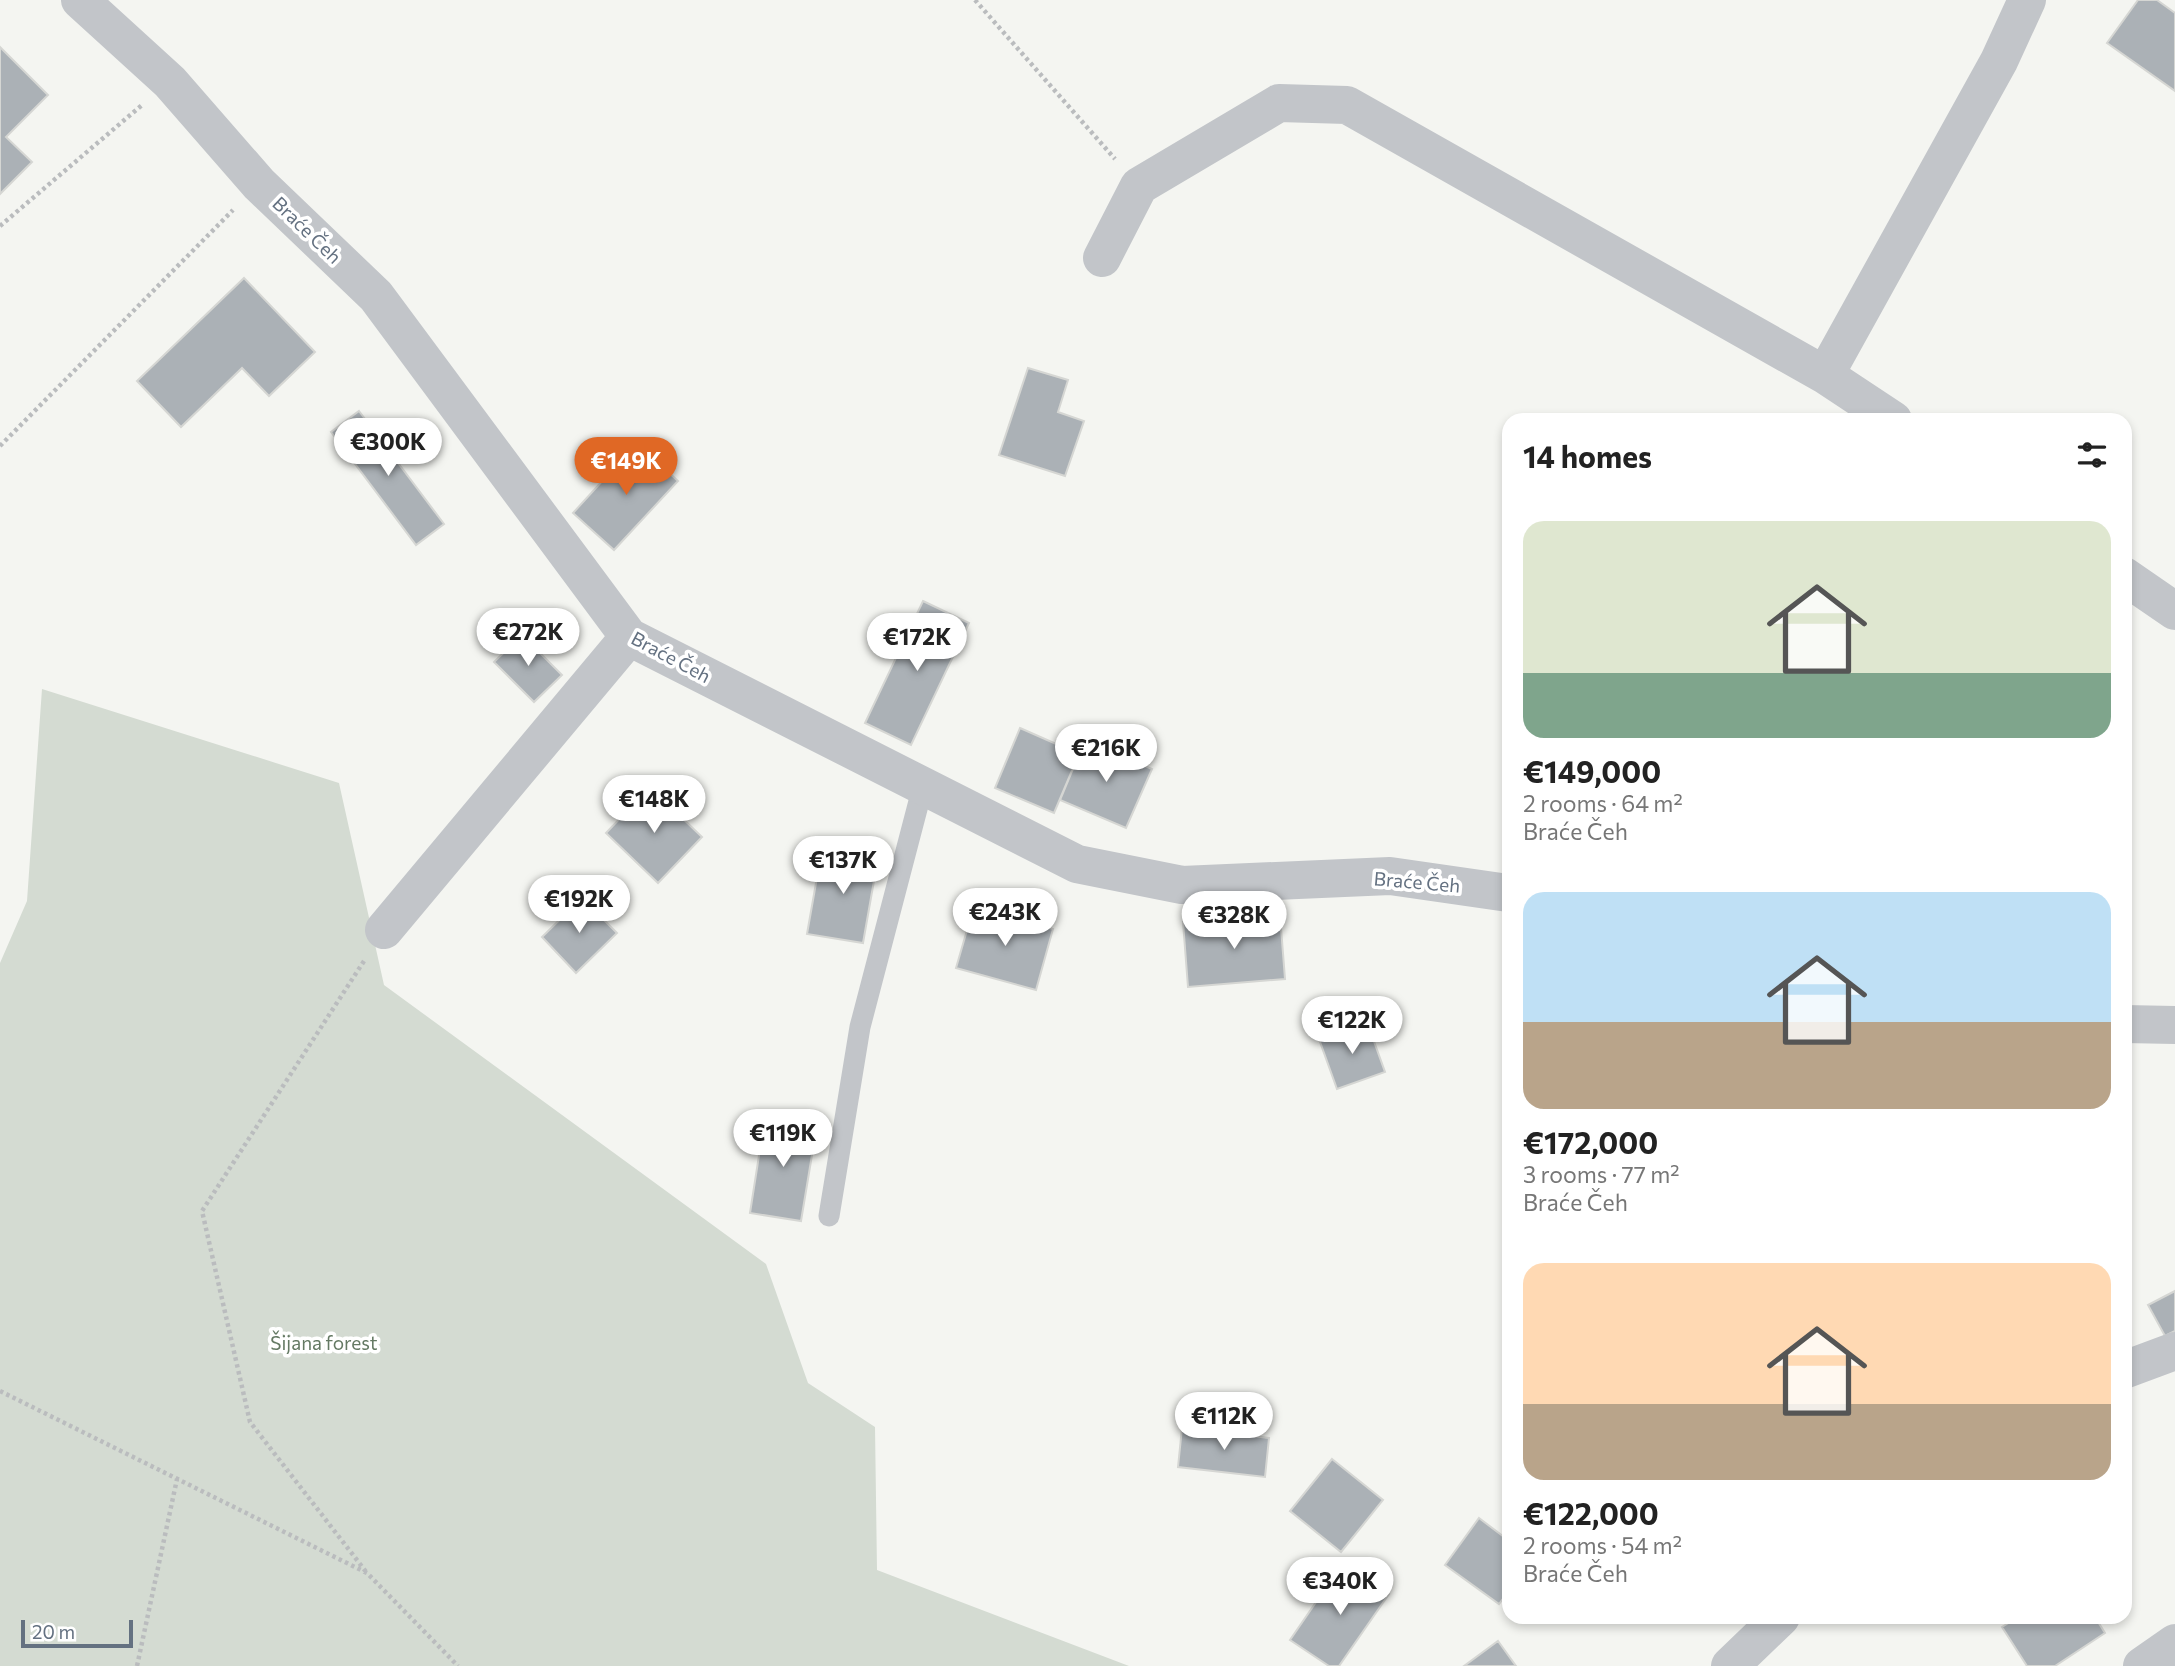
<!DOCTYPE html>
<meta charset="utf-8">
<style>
:root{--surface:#fff;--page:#f2f2f2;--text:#222;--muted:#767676;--accent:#e06825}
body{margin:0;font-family:Commissioner,sans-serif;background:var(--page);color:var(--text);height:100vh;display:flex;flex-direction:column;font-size:26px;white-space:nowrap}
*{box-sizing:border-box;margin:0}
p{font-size:23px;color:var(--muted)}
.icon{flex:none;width:38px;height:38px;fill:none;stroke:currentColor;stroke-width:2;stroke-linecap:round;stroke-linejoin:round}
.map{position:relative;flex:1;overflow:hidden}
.drawer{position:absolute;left:1502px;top:413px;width:630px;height:1211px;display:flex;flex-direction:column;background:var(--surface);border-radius:21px;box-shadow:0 4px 10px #0003}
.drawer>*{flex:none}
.scale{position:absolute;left:21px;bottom:18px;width:112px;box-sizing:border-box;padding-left:7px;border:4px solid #647181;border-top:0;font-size:19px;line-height:24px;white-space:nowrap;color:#647181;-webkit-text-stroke:5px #fff;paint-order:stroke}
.price{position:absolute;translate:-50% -60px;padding:0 16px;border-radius:24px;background:#fff;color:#222;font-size:23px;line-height:46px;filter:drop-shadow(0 2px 4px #0008)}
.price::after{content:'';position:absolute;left:50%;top:42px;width:21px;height:16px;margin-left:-10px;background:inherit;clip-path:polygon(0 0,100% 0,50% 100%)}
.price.on{background:var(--accent);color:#fff}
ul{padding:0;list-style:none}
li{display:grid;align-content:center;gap:14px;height:371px;padding:0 21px}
li span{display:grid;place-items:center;height:217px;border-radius:21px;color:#555}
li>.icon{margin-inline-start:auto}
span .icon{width:126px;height:126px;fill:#fffc;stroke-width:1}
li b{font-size:30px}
h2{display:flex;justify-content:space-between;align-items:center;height:84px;padding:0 21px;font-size:30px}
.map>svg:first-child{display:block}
.green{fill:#d4dbd2}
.building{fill:#abb1b6;stroke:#d5d6d3;stroke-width:2}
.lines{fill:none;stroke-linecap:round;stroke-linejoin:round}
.path{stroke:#babcbe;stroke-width:4.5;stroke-dasharray:3.5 3.5;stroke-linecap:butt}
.service{stroke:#c2c5c9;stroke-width:21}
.minor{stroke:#c2c5c9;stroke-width:38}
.tertiary{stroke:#c2c5c9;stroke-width:38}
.labels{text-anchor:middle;stroke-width:7;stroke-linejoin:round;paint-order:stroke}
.street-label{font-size:19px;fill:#647181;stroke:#fff}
.park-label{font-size:19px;fill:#647963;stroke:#fff}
</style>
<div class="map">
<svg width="2175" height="1666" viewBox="0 0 2175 1666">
<rect width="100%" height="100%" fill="#f4f5f1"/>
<!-- green -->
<path class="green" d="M42,689L339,783L384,985L766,1264L808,1383L875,1427L877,1570L1129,1666H0V963L27,901Z"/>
<!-- building -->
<path class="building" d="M2138,0H2157L2175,13V91L2107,43Z
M0,47L48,95L6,137L32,162L0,194Z
M244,278L315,352L269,396L242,368L181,427L137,381Z
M1028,368L1068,380L1058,412L1084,421L1065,476L999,455Z
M359,411L444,524L416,545L331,432Z
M637,443L678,481L614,550L573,513Z
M923,601L969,623L911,745L865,723Z
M522,635L562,675L534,702L494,662Z
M1020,728L1079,754L1054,813L995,788Z
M1085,740L1152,769L1126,828L1060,800Z
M650,787L702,837L658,883L606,833Z
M822,849L878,858L863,943L807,934Z
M582,898L617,933L576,973L542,937Z
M974,906L1053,929L1036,990L956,968Z
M1280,915L1285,979L1188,987L1183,922Z
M1367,1022L1385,1072L1337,1089L1319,1039Z
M765,1117L817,1125L801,1221L750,1213Z
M2175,1291V1331L2165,1336L2148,1305Z
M1182,1428L1269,1438L1265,1477L1178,1467Z
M1332,1459L1383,1500L1341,1552L1290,1511Z
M1479,1518L1508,1540V1592L1499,1604L1445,1565Z
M1343,1563L1389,1594L1339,1666H1329L1290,1640Z
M2018,1617H2095L2105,1633L2055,1666H2027L2002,1627Z
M1498,1641L1516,1666H1464Z"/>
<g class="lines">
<!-- path -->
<path class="path" d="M975,0L1115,159
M0,226L142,105
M0,446L233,210
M364,961L202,1211L250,1422L367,1573
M0,1391L367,1573L458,1666
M137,1666L177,1479"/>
<!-- service -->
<path class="service" d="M829,1216L860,1027L923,786"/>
<!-- minor -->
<path class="minor" d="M80,0L170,82L259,184L376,296L629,637L1077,864L1182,885L1390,876L1508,893
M1102,258L1139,186L1279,103L1347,105L1825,375
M1893,420L1825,375L1999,61L2027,0
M2124,576L2175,611
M384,930L629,637
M2124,1024L2175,1025
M2142,1666L2175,1643"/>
<!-- tertiary -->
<path class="tertiary" d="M2124,1370L2175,1351
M1730,1666L1781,1617"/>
</g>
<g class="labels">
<!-- street labels -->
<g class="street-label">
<text transform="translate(307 230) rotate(44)" y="7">Braće Čeh</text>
<text transform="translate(671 657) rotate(28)" y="7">Braće Čeh</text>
<text transform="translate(1417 882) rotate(5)" y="7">Braće Čeh</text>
</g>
<!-- park labels -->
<g class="park-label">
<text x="324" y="1350">Šijana forest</text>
</g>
</g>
</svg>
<div class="scale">20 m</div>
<b class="price" style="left:388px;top:478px">€300K</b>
<b class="price on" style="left:626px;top:497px">€149K</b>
<b class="price" style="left:528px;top:668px">€272K</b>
<b class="price" style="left:917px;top:673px">€172K</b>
<b class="price" style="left:1106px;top:784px">€216K</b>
<b class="price" style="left:654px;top:835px">€148K</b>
<b class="price" style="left:843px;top:896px">€137K</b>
<b class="price" style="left:579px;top:935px">€192K</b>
<b class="price" style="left:1005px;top:948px">€243K</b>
<b class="price" style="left:1234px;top:951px">€328K</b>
<b class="price" style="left:1352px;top:1056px">€122K</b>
<b class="price" style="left:783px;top:1169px">€119K</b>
<b class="price" style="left:1224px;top:1452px">€112K</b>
<b class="price" style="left:1340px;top:1617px">€340K</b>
<section class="drawer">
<h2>14 homes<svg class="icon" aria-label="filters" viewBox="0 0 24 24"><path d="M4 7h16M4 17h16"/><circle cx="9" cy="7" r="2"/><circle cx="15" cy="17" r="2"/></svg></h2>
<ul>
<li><span style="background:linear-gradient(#dfe7d0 70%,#7fa58c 0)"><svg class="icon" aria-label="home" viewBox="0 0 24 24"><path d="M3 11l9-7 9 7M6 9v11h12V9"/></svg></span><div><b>€149,000</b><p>2 rooms · 64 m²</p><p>Braće Čeh</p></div></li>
<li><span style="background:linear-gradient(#bfe0f5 60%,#b9a48a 0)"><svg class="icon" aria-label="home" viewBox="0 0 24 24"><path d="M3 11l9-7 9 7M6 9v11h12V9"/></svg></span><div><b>€172,000</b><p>3 rooms · 77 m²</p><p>Braće Čeh</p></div></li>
<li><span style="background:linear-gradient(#ffd9b3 65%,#b9a48a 0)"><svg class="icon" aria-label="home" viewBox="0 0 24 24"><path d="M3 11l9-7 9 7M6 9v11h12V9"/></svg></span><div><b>€122,000</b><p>2 rooms · 54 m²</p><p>Braće Čeh</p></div></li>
</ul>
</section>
</div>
